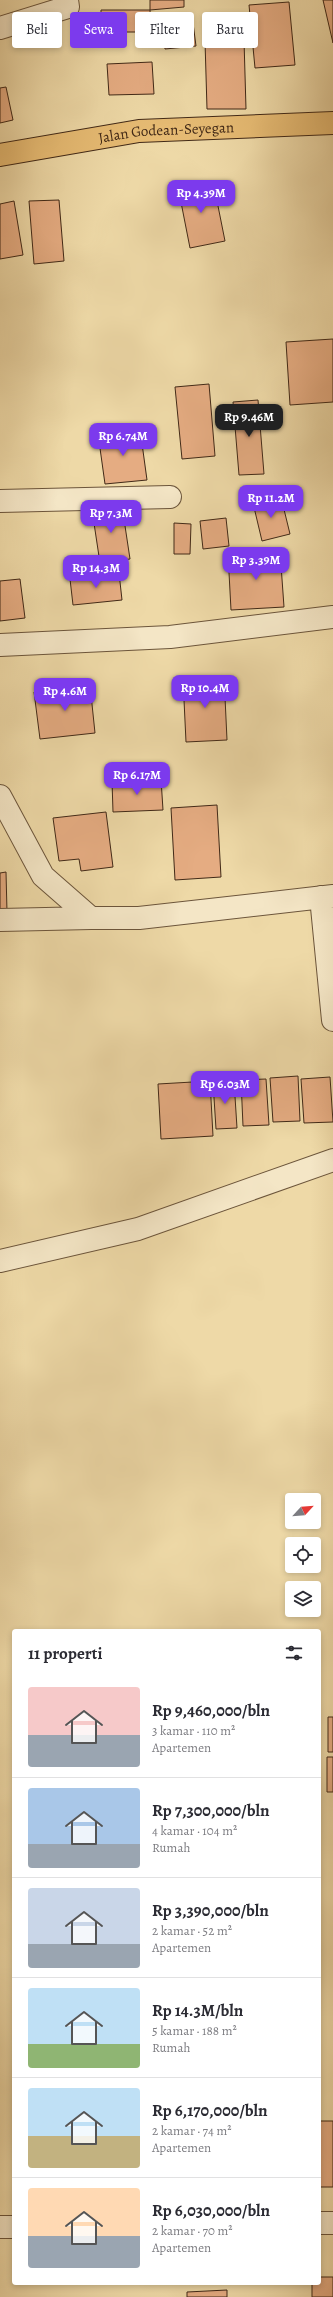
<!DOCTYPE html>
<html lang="id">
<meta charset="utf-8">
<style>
:root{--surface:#fff;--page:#f2f2f3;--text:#2b2b33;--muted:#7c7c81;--line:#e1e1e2;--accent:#7c3aed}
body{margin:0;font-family:Alegreya,serif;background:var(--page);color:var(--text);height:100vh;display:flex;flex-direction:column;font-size:15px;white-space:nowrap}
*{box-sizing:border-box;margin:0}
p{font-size:13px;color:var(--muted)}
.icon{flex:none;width:22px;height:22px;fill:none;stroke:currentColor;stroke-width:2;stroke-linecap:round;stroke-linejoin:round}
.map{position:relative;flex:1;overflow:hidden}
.panel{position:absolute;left:12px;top:1629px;width:309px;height:656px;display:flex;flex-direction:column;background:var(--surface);border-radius:4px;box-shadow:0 2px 6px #0003}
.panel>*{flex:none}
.guide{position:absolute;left:12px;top:12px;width:309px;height:36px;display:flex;gap:8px}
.needle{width:26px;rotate:64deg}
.controls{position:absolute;left:285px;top:1493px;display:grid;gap:8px}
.controls a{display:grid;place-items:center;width:36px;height:36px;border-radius:4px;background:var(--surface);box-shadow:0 2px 6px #0003;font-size:20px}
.price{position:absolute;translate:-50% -34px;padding:0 9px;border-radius:8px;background:var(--accent);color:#fff;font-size:13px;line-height:26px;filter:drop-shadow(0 1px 2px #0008)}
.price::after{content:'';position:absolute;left:50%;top:24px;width:12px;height:9px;margin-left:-6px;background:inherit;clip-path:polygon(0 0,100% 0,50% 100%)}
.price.current{background:#222;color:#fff}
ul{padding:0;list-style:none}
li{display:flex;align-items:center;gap:12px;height:100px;padding:0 16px}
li+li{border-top:1px solid var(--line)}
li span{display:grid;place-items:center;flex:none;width:112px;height:80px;border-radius:4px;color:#555}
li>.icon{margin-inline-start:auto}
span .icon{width:48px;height:48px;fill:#fffc;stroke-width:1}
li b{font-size:17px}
h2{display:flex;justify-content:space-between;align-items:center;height:48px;padding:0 16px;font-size:17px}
.pill{padding:0 14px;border-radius:4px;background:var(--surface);box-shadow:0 2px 6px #0003;font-size:14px;line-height:36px}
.pill.current{background:var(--accent);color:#fff}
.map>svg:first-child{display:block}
.building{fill:#e5ac82;stroke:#412917}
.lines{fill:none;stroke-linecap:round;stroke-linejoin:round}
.minor-casing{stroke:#6c553b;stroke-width:24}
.major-casing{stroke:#412917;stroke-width:24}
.minor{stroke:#f4e6c6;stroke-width:22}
.major{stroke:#e7bc74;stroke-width:22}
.labels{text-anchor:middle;stroke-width:4;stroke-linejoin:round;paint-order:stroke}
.street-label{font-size:15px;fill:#412917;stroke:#f4e6c6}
</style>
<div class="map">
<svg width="333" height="2297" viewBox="0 0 333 2297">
<rect width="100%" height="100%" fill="#eed9a7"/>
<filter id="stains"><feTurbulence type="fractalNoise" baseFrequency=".005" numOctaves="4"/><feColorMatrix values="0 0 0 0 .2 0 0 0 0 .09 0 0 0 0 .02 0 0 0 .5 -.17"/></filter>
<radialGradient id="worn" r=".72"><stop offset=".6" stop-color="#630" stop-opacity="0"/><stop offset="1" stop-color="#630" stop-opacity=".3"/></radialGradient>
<!-- building -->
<path class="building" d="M150,0H184V7L150,10Z
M323,0H333V43Z
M289,2L295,65L255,68L249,5Z
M101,10H150L151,32H101Z
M193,23L196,46L165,49L162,26Z
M244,40L246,109H207L205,41Z
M152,62L154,94L109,95L107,64Z
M6,87L13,120L0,123V88Z
M213,181L225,241L190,248L178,187Z
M59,200L64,261L34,264L29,201Z
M14,201L23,255L0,259V204Z
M333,339V402L290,405L286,342Z
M209,384L215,456L182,459L175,387Z
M258,400L264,474L239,475L233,402Z
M140,429L147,480L105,484L98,434Z
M281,497L290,534L262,541L253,503Z
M122,506L130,559L100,563L92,510Z
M226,518L229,546L203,549L200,521Z
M174,523L191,524L190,554H174Z
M280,551L284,607L231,610L228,554Z
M119,573L122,600L73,605L70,579Z
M20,579L25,618L0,621V581Z
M224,676L227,740L186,742L183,679Z
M90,685L95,733L40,739L34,692Z
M161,779L163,810L113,812L112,781Z
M217,805L221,877L175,880L171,808Z
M106,812L113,867L81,871L79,859L59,861L53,818Z
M6,872L7,912H0V873Z
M298,1076L300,1121L273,1122L270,1078Z
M330,1077L333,1122L304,1123L301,1079Z
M266,1079L269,1125L243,1126L241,1080Z
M210,1081L213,1136L161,1139L158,1084Z
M234,1081L237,1128L216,1129L213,1082Z
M328,1717H333V1752H328Z
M327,1757H333V1792H327Z
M319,2121H333V2187H319Z
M319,2277H333V2297H312V2283H319Z
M227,2290V2297H187V2292Z"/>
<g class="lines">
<defs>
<path id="minor" d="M0,28L68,7L67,0
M0,501L170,497
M0,645L170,637L333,617
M0,796L43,876L91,918H139L333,896
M321,897L333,1020
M0,920L91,918
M0,1261L138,1229L333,1160
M319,2223H333
M0,2227H14"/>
<g id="major">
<path id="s1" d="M0,155L139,131L333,123"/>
</g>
</defs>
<!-- minor casing -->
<use href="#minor" class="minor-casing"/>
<!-- major casing -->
<use href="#major" class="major-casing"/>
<!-- minor -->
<use href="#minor" class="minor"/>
<!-- major -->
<use href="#major" class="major"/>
</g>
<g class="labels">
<!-- street labels -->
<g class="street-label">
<text dy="5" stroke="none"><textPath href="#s1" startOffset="168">Jalan Godean-Seyegan</textPath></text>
</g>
</g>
<rect width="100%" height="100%" filter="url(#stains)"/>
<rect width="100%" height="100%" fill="url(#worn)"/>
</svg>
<div class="controls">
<a><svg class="needle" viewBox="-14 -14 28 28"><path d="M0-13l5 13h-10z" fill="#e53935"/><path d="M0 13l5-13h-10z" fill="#7c7c81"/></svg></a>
<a><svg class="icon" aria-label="locate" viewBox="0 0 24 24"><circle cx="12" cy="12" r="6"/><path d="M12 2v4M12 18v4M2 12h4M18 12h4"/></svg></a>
<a><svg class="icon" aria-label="layers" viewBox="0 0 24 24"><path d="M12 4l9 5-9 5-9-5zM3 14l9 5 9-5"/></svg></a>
</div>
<b class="price" style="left:201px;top:214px">Rp 4.39M</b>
<b class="price current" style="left:249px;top:438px">Rp 9.46M</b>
<b class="price" style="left:123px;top:457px">Rp 6.74M</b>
<b class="price" style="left:271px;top:519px">Rp 11.2M</b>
<b class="price" style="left:111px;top:534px">Rp 7.3M</b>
<b class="price" style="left:256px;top:581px">Rp 3.39M</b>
<b class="price" style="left:96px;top:589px">Rp 14.3M</b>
<b class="price" style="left:205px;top:709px">Rp 10.4M</b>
<b class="price" style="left:65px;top:712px">Rp 4.6M</b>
<b class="price" style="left:137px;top:796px">Rp 6.17M</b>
<b class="price" style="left:225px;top:1105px">Rp 6.03M</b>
<div class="guide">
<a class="pill">Beli</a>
<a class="pill current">Sewa</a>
<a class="pill">Filter</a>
<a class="pill">Baru</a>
</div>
<section class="panel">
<h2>11 properti<svg class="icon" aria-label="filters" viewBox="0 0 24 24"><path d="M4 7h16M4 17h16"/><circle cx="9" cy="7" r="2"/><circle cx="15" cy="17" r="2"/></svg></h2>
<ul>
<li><span style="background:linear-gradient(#f6c9c9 60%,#9aa5b1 0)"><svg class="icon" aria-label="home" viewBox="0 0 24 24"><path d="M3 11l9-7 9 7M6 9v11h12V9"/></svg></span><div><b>Rp 9,460,000/bln</b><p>3 kamar · 110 m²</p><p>Apartemen</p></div></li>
<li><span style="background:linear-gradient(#a9c7e8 70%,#9aa5b1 0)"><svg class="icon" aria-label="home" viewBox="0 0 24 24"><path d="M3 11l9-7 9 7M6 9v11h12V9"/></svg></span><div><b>Rp 7,300,000/bln</b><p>4 kamar · 104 m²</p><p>Rumah</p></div></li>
<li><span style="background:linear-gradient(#c9d6e8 70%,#9aa5b1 0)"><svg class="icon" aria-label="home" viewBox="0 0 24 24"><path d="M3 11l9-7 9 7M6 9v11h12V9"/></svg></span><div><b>Rp 3,390,000/bln</b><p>2 kamar · 52 m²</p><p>Apartemen</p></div></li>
<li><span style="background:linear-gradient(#bfe0f5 70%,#8fb573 0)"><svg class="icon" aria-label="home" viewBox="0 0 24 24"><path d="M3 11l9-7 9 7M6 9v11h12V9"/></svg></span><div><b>Rp 14.3M/bln</b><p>5 kamar · 188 m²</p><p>Rumah</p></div></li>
<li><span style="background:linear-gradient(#bfe0f5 60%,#c2b280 0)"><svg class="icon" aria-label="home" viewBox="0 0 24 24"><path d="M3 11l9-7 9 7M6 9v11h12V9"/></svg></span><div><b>Rp 6,170,000/bln</b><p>2 kamar · 74 m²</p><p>Apartemen</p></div></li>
<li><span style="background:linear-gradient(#ffd9b3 60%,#9aa5b1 0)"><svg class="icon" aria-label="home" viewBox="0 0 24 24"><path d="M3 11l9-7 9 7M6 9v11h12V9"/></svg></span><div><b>Rp 6,030,000/bln</b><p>2 kamar · 70 m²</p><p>Apartemen</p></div></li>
</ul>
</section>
</div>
